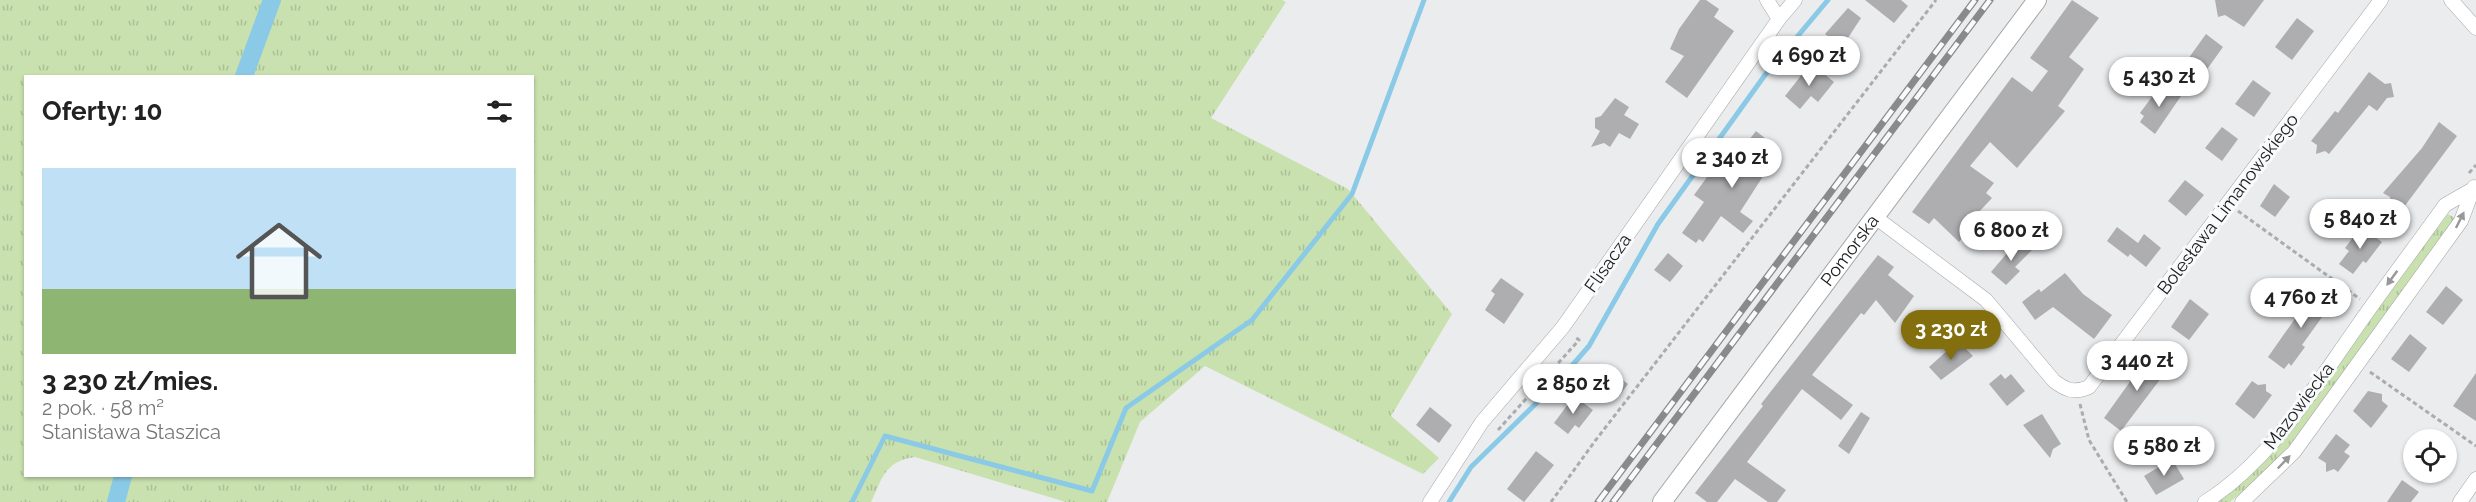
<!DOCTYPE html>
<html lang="pl">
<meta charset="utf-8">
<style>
:root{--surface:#fff;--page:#f2f2f2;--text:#222;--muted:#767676;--line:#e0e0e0;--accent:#836f0e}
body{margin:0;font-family:Raleway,sans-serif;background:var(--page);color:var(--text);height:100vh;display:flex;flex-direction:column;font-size:22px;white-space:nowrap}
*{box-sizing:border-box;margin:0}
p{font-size:20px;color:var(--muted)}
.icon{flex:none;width:33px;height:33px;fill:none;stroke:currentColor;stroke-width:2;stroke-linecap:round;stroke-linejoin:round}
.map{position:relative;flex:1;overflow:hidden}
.sheet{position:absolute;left:24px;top:75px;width:510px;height:402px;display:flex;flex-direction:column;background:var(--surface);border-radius:0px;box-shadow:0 2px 4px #0004}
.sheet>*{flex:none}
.buttons{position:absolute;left:2403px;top:429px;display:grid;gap:12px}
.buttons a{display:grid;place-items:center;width:54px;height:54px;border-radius:50%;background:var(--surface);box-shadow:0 2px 4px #0004;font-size:30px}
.price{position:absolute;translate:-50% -51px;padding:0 14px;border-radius:21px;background:#fff;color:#222;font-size:20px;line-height:39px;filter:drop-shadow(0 2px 3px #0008)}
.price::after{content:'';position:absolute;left:50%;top:36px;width:18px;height:14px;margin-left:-9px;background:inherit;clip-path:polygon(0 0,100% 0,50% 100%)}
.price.active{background:var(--accent);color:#fff}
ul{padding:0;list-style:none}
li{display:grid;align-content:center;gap:12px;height:318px;padding:0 18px}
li+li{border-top:2px solid var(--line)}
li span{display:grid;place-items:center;height:186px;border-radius:0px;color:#555}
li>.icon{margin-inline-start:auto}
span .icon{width:108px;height:108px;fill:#fffc;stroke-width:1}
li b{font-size:26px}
h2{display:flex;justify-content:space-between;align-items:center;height:72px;padding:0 18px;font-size:26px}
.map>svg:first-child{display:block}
.grass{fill:url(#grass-tufts);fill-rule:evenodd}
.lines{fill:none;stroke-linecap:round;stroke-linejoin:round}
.stream{stroke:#8bcae7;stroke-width:5}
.canal{stroke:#8bcae7;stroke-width:18}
.building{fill:#aeadb0}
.minor-casing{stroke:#a5a6a8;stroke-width:15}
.tertiary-casing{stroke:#a5a6a8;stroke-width:20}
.path{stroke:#abacae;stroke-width:3;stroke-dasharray:4.5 3;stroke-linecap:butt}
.minor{stroke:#fff;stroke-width:14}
.tertiary{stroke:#fff;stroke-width:18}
.rail-casing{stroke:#898a8b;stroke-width:7}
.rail{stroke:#f8fafc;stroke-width:4.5;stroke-dasharray:14;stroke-linecap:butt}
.oneway{fill:#989899}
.labels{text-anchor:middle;stroke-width:6;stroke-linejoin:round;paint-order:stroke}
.street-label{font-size:18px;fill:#1a1b1c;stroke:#f8fafc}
</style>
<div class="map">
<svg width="2476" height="502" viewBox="0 0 2476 502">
<defs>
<pattern id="grass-tufts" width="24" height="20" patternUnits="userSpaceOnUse" patternTransform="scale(1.5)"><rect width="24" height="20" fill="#c8e1af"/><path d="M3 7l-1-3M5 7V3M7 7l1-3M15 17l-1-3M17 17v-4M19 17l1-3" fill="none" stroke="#abc096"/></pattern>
</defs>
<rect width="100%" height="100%" fill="#ebecee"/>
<!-- grass -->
<path class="grass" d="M0,0H1282L1286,2L1211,118L1348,189L1452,314L1391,416L1439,458L1423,474L1205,366L1140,422L1107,502H1066L915,457C885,461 883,477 871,502H0ZM532,76V476H26V76Z
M2448,214L2455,218L2299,434L2274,464L2230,502H2212L2225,494L2370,317Z"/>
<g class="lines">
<!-- stream -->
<path class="stream" d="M852,502L885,436L1092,491L1126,408L1252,320L1352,194L1424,0
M1449,502L1471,467L1557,383L1589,346L1658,224L1765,75L1828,0"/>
<!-- canal -->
<path class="canal" d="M244,76L272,0
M116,502L123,476"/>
</g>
<!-- building -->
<path class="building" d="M1700,0H1706L1719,9L1714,17L1734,31L1687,98L1665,82L1684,56L1670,49L1679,29Z
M1865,0H1901L1908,6L1894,23Z
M2072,0L2099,18L2069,57L2084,69L2058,106L2065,111L2017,168L1990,142L1970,166L1994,183L1986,193L1992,198L1978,213L1983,217L1969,236L1966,233L1959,242L1934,218L1929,224L1912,212L2012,77L2032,92L2048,71L2030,58Z
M2215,0H2264L2244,27L2225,15L2218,17Z
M1848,8L1861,18L1842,47L1825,34Z
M2297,18L2314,31L2292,60L2275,47Z
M2206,34L2223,47L2205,72L2200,68L2194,69L2188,59Z
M1811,63L1834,82L1818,102L1811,96L1800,109L1785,96Z
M2369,72L2385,84L2391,83L2394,97L2387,98L2377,111L2369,105L2329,154L2325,151L2316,154L2317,145L2311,141L2335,111L2338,113Z
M2253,80L2271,93L2254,117L2235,104Z
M2163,82L2181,96L2155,134L2140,122L2144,116L2140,113Z
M1615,98L1629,107L1624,115L1639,124L1630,139L1619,133L1610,147L1604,143L1591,147L1600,131L1595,128V118L1601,116Z
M2439,122L2457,136L2404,207L2397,203L2391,204L2390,197L2383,193L2422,148Z
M2222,127L2238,139L2222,161L2205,148Z
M1756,131L1780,150L1740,212L1753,221L1743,233L1721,216L1703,242L1699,239L1696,243L1682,233L1704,202L1694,195L1718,162L1727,168Z
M2185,180L2204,195L2186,216L2168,201Z
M2274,184L2290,197L2275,217L2260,206Z
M2117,227L2138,243L2144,234L2161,248L2146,267L2130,254L2128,257L2107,241Z
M2361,227L2382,242L2366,263L2363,261L2353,274L2339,264L2349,251L2345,248Z
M2019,239L2032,250L2015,267L2020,271L2006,285L1991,272Z
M1668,253L1683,266L1670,282L1654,270Z
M1878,255L1894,267L1888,275L1914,296L1895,323L1876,300L1864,315L1861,313L1812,375L1853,405L1841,420L1802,389L1747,462L1786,490L1777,502H1768L1735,479L1717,502H1707L1695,493L1763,406L1761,404Z
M2065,273L2083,294L2112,315L2094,339L2053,307L2035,320L2022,302L2039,289L2041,292Z
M1501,278L1524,294L1504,324L1485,310L1495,294L1491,291Z
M2318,286L2335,299L2302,345L2305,347L2291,366L2289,363L2284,369L2268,357Z
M2446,286L2463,300L2443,325L2426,312Z
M2190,299L2209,314L2189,340L2171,327Z
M2410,334L2427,348L2409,372L2391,359Z
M1958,341L1973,356L1941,380L1929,367Z
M2158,355L2171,365L2121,431L2104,418L2147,358L2153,362Z
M1612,372L1628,384L1619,396L1603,384Z
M2476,373V421L2453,406Z
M2001,374L2005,379L2011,374L2025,391L2007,406L1989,384Z
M2252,381L2258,385L2266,384V391L2272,395L2254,419L2235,404Z
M2368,391L2382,394V401L2388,406L2371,428L2353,411Z
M1574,396L1593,410L1579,428L1575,425L1568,434L1554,423Z
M1430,407L1452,425L1439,443L1416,425Z
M1861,412L1870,418L1849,454L1838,446Z
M2042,414L2061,444L2053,449L2050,458L2023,425Z
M2336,434L2350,445L2344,452L2350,456L2338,472L2334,469L2326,472V463L2318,458Z
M1536,451L1554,465L1524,502L1507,489Z
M2172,459L2184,479L2156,495L2144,476Z
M2402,480L2419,492L2411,502H2387Z"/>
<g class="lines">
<defs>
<path id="minor" d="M1767,0L1779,19
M2451,0L2476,28
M1875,217L1986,300L2054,381C2067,391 2075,393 2089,387L2381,0
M1430,502L1482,422L1563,327L1779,19L1795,0
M2205,502C2269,462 2311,392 2354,331C2383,289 2415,247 2445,205L2473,189
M2242,502L2294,452L2461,221L2474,187
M2460,502L2476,479"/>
<g id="tertiary">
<path id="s1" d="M1662,502L2037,0"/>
</g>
</defs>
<!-- minor casing -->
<use href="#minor" class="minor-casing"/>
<!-- tertiary casing -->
<use href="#tertiary" class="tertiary-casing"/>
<!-- path -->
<path class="path" d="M2469,173L2476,165
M2238,211L2360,299
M2370,372L2476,446
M2080,404L2089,440L2127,502
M1498,430L1579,340L1574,336
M1551,502L1595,441L1936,0"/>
<!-- minor -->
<use href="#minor" class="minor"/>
<!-- tertiary -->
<use href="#tertiary" class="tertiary"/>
<defs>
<path id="rail" d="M1598,502L1975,0
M1613,502L1990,0"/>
</defs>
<!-- rail casing -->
<use href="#rail" class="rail-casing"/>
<!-- rail -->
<use href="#rail" class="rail"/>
</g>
<!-- one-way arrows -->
<defs><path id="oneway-solid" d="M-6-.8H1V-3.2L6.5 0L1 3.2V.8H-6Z" transform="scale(1.5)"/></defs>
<g class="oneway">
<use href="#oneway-solid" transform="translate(2460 220) rotate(-63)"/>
<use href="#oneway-solid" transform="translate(2392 278) rotate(126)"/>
<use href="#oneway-solid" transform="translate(2284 462) rotate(-46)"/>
</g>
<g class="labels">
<!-- street labels -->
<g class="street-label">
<text transform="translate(2228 204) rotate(-53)" y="6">Bolesława Limanowskiego</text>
<text dy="6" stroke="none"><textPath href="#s1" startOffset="314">Pomorska</textPath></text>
<text transform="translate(1608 263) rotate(-55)" y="6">Flisacza</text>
<text transform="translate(2299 406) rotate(-53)" y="6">Mazowiecka</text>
</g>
</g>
</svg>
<div class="buttons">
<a><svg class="icon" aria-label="locate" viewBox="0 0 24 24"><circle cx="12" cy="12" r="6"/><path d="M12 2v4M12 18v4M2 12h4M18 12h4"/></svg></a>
</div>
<b class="price" style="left:1809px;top:87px">4 690 zł</b>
<b class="price" style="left:2159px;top:108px">5 430 zł</b>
<b class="price" style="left:1732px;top:189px">2 340 zł</b>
<b class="price" style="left:2360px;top:250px">5 840 zł</b>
<b class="price" style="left:2011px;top:262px">6 800 zł</b>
<b class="price" style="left:2301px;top:329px">4 760 zł</b>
<b class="price active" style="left:1951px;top:361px">3 230 zł</b>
<b class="price" style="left:2137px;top:392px">3 440 zł</b>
<b class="price" style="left:1573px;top:415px">2 850 zł</b>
<b class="price" style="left:2164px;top:477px">5 580 zł</b>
<section class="sheet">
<h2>Oferty: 10<svg class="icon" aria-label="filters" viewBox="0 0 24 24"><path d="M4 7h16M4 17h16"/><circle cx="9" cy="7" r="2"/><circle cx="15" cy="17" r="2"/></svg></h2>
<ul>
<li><span style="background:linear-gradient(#bfe0f5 65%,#8fb573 0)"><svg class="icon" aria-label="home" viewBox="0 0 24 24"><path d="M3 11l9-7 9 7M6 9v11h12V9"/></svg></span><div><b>3 230 zł/mies.</b><p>2 pok. · 58 m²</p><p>Stanisława Staszica</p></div></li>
</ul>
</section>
</div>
